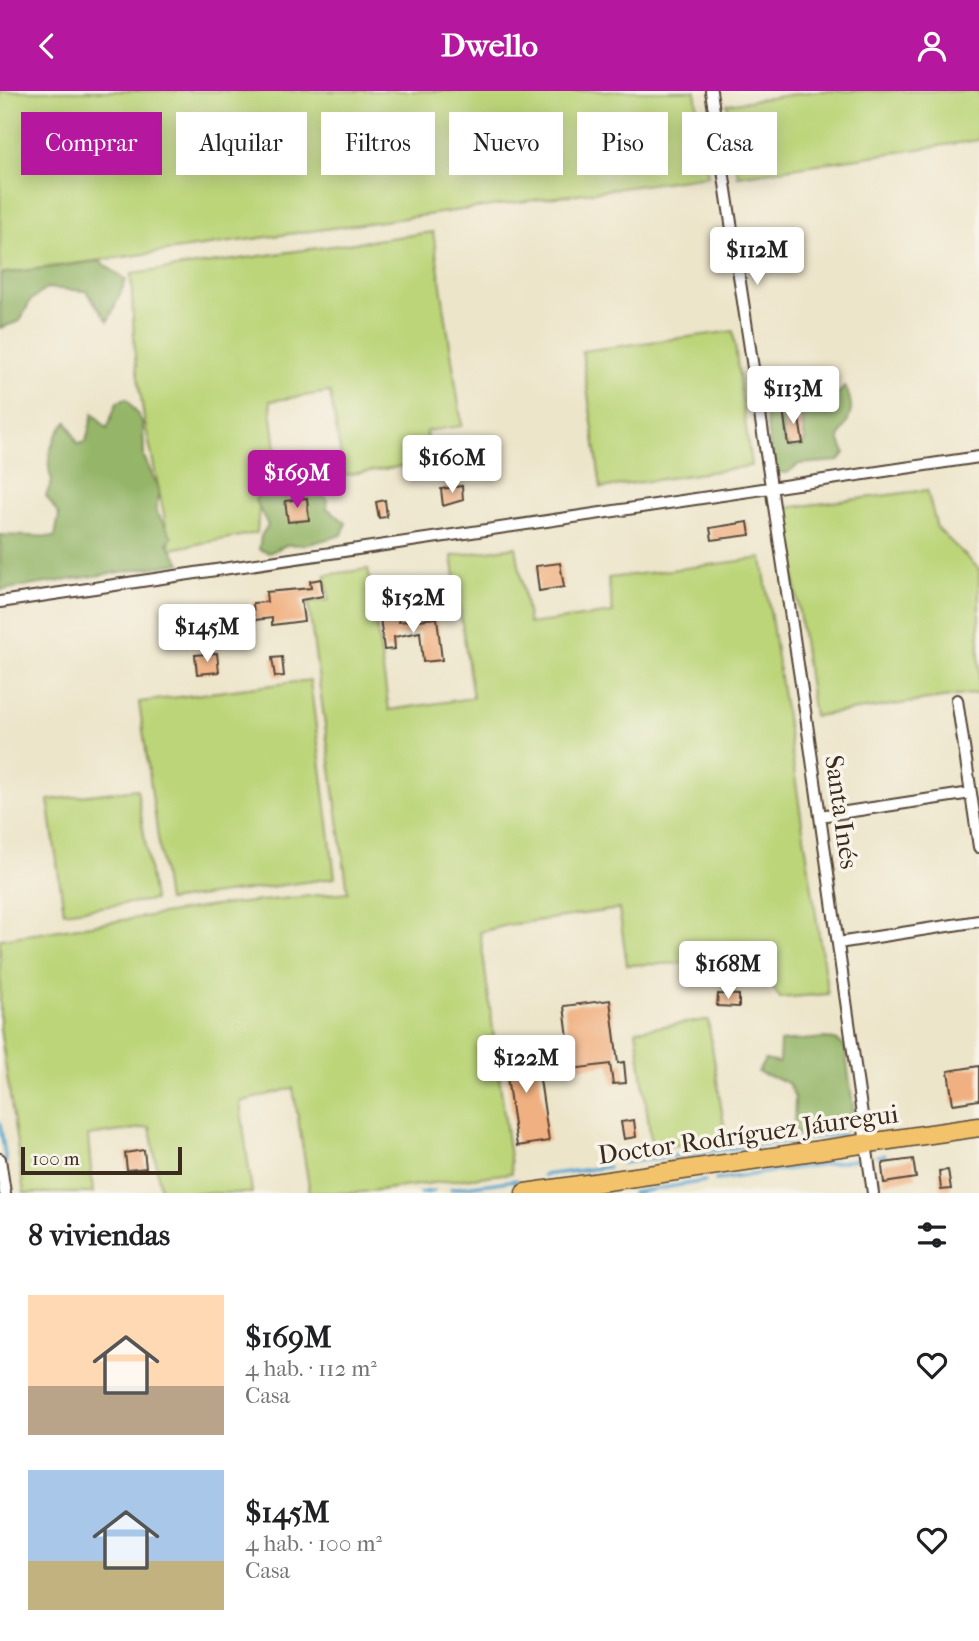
<!DOCTYPE html>
<html lang="es">
<meta charset="utf-8">
<style>
:root{--surface:#fff;--page:#f6f6f6;--text:#202124;--muted:#757577;--accent:#b5179e}
body{margin:0;font-family:"IM FELL French Canon",serif;background:var(--page);color:var(--text);height:100vh;display:flex;flex-direction:column;font-size:26px;white-space:nowrap}
*{box-sizing:border-box;margin:0}
p{font-size:23px;color:var(--muted)}
.icon{flex:none;width:38px;height:38px;fill:none;stroke:currentColor;stroke-width:2;stroke-linecap:round;stroke-linejoin:round}
.map{position:relative;height:1102px;overflow:hidden}
.sheet{display:flex;flex-direction:column;background:var(--surface);flex:1}
.sheet>*{flex:none}
.top-card{position:absolute;left:21px;top:21px;width:938px;height:63px;display:flex;gap:14px}
.scale{position:absolute;left:21px;bottom:18px;width:161px;box-sizing:border-box;padding-left:7px;border:4px solid #3b2a1e;border-top:0;font-size:19px;line-height:24px;white-space:nowrap;color:#3b2a1e;-webkit-text-stroke:5px #f7f3e8;paint-order:stroke}
.price{position:absolute;translate:-50% -60px;padding:0 16px;border-radius:7px;background:#fff;color:#222;font-size:23px;line-height:46px;filter:drop-shadow(0 2px 4px #0008)}
.price::after{content:'';position:absolute;left:50%;top:42px;width:21px;height:16px;margin-left:-10px;background:inherit;clip-path:polygon(0 0,100% 0,50% 100%)}
.price.on{background:var(--accent);color:#fff}
ul{padding:0;list-style:none}
li{display:flex;align-items:center;gap:21px;height:175px;padding:0 28px}
li span{display:grid;place-items:center;flex:none;width:196px;height:140px;border-radius:0px;color:#555}
li>.icon{margin-inline-start:auto}
span .icon{width:84px;height:84px;fill:#fffc;stroke-width:1}
li b{font-size:30px}
h2{display:flex;justify-content:space-between;align-items:center;height:84px;padding:0 28px;font-size:30px}
.tag{padding:0 24px;border-radius:0px;background:var(--surface);box-shadow:0 4px 18px #0003;font-size:24px;line-height:63px}
.tag.on{background:var(--accent);color:#fff}
header{display:flex;justify-content:space-between;align-items:center;height:91px;padding:0 28px;background:var(--accent);color:#fff;font-size:32px;font-weight:700}
.map>svg:first-child{display:block}
.green{fill:#bcd579;stroke:#7c804c;stroke-width:2}
.forest{fill:#95b669;stroke:#687044;stroke-width:2}
.lines{fill:none;stroke-linecap:round;stroke-linejoin:round}
.stream{stroke:#58a4d0;stroke-width:3.5}
.building{fill:#f1b081}
.minor-casing{stroke:#564638;stroke-width:14}
.primary-casing{stroke:#564638;stroke-width:21}
.minor{stroke:#fff;stroke-width:10}
.primary{stroke:#f2c36a;stroke-width:18}
.labels{text-anchor:middle;stroke-width:7;stroke-linejoin:round;paint-order:stroke}
.street-label{font-size:26px;fill:#3b2a1e;stroke:#f7f3e8}
</style>
<header><svg class="icon" aria-label="back" viewBox="0 0 24 24"><path d="M15 5l-7 7 7 7"/></svg>Dwello<svg class="icon" aria-label="person" viewBox="0 0 24 24"><circle cx="12" cy="8" r="4"/><path d="M4 21q1-7 8-7t8 7"/></svg></header>
<div class="map">
<svg width="979" height="1102" viewBox="0 0 979 1102">
<rect width="100%" height="100%" fill="#f7f3e8"/>
<filter id="ink" filterUnits="userSpaceOnUse"><feTurbulence type="fractalNoise" baseFrequency=".0143" numOctaves="2"/><feDisplacementMap in="SourceGraphic" scale="14" xChannelSelector="R" yChannelSelector="G"/><feConvolveMatrix kernelMatrix="1 2 1 2 8 2 1 2 1" color-interpolation-filters="sRGB"/></filter>
<filter id="wash" filterUnits="userSpaceOnUse"><feTurbulence type="fractalNoise" baseFrequency=".00686" numOctaves="4" result="noise"/><feDisplacementMap in="SourceGraphic" scale="28" xChannelSelector="R" yChannelSelector="G"/><feGaussianBlur stdDeviation="1.57" result="paint"/><feColorMatrix in="noise" values="0 0 0 0 0 0 0 0 0 0 0 0 0 0 0 0 0 1.4 0 .05"/><feComposite in="paint" operator="in"/></filter>
<g filter="url(#wash)">
<rect width="100%" height="100%" fill="#ede5ca"/>
<!-- green -->
<path class="green" d="M0,0H695L708,85L0,183Z
M817,0H979V49L738,85L727,13Z
M433,141L462,335L426,340L430,371L344,384L330,301L270,310L277,366L262,375L257,442L171,458L144,327L135,266L131,183Z
M733,240L751,375L601,397L582,260Z
M927,399L937,437L979,478V602L814,625L784,417Z
M516,456L529,533L613,522L608,487L762,467L828,903L780,907L754,870L627,874L619,818L508,834L480,841L512,1082L355,1102H310L293,997L240,1011L252,1102H161L150,1036L88,1045L93,1102H24L0,937V848L214,815L348,801L308,511L329,509L325,484L368,478L389,619L473,607L452,465Z
M310,589L335,787L167,810L139,611Z
M137,698L154,809L64,821L48,709Z
M708,929L726,1048L652,1057L636,939Z"/>
<!-- forest -->
<path class="forest" d="M99,170L126,189L108,230L86,200L47,197L30,210L20,230L0,237V183Z
M819,285L830,293V301L824,311L827,315L845,295C856,319 851,324 839,347L845,362L839,370L799,373L787,382L776,381L771,367L765,316L773,308L780,313L785,351L791,357L801,355L805,350L801,321L792,312L795,303L811,298V290Z
M127,308L143,332L144,366L159,399L156,420L172,446L167,452L181,472L0,499V444L55,446L59,424L46,405L52,390C44,370 52,345 67,331L78,353L86,351L93,322L107,338L117,311Z
M304,361L322,366L321,384L314,396L327,408V417L346,432L342,444L309,453L286,454L269,462L259,458L261,445L268,434L255,409L263,399L286,405L294,430H304V403L285,383L290,363Z
M825,947L838,950L845,956L855,1030L848,1037L798,1044L794,1036L795,1006L788,992L758,981L765,969L779,972L780,951Z"/>
<g class="lines">
<!-- stream -->
<path class="stream" d="M0,1032L6,1071
M877,1065L885,1064
M621,1072L843,1043
M543,1084L608,1076
M716,1089L860,1068
M451,1098L517,1089
M421,1102L434,1100
M632,1102L705,1090"/>
</g>
<g id="blocks">
<!-- building -->
<path class="building" d="M797,316L803,352L788,354L783,318Z
M462,395L463,409L443,415L441,398Z
M307,407L309,429L288,431L285,410Z
M385,409L387,426L379,427L376,411Z
M748,431L750,444L712,449L710,437Z
M560,472L564,496L539,500L536,475Z
M321,488L323,505L301,509L304,530L272,534V527L255,529L256,540L246,541L244,526L254,525L253,512L267,511L266,501L311,497L310,490Z
M398,524L399,531L437,527L442,569L423,571L420,541L394,546L395,558L384,559L380,526Z
M217,562L219,581L197,583L195,564Z
M282,566L284,585L275,586L272,567Z
M718,903L739,904V916L717,915Z
M610,909L618,972L624,971L626,992L613,993L610,973L572,978L564,915Z
M535,954L549,1050L517,1055L503,958Z
M979,975V1009L953,1013L948,980Z
M634,1029L636,1046L624,1048L621,1031Z
M144,1059L146,1077L127,1079L125,1062Z
M913,1068L916,1087L884,1092L882,1076L884,1072Z
M948,1079L951,1098L941,1099L939,1080Z"/>
</g>
</g>
<g filter="url(#ink)">
<use href="#blocks" fill-opacity="0" stroke="#564638" stroke-width="2"/>
<g class="lines">
<defs>
<path id="minor" d="M711,0L806,626L873,1102
M0,511L979,366
M957,609L979,756
M820,725L971,702
M838,852L979,830
M0,1068L5,1102"/>
<path id="primary" d="M525,1102L979,1036"/>
</defs>
<!-- minor casing -->
<use href="#minor" class="minor-casing"/>
<!-- primary casing -->
<use href="#primary" class="primary-casing"/>
<!-- minor -->
<use href="#minor" class="minor"/>
<!-- primary -->
<use href="#primary" class="primary"/>
</g>
</g>
<g class="labels">
<!-- street labels -->
<g class="street-label">
<text transform="translate(842 721) rotate(82)" y="9">Santa Inés</text>
<text transform="translate(748 1043) rotate(-8)" y="9">Doctor Rodríguez Jáuregui</text>
</g>
</g>
</svg>
<div class="scale">100 m</div>
<b class="price" style="left:757px;top:196px">$112M</b>
<b class="price" style="left:793px;top:335px">$113M</b>
<b class="price" style="left:452px;top:404px">$160M</b>
<b class="price on" style="left:297px;top:419px">$169M</b>
<b class="price" style="left:413px;top:544px">$152M</b>
<b class="price" style="left:207px;top:573px">$145M</b>
<b class="price" style="left:728px;top:910px">$168M</b>
<b class="price" style="left:526px;top:1004px">$122M</b>
<div class="top-card">
<a class="tag on">Comprar</a>
<a class="tag">Alquilar</a>
<a class="tag">Filtros</a>
<a class="tag">Nuevo</a>
<a class="tag">Piso</a>
<a class="tag">Casa</a>
</div>
</div>
<section class="sheet">
<h2>8 viviendas<svg class="icon" aria-label="filters" viewBox="0 0 24 24"><path d="M4 7h16M4 17h16"/><circle cx="9" cy="7" r="2"/><circle cx="15" cy="17" r="2"/></svg></h2>
<ul>
<li><span style="background:linear-gradient(#ffd9b3 65%,#b9a48a 0)"><svg class="icon" aria-label="home" viewBox="0 0 24 24"><path d="M3 11l9-7 9 7M6 9v11h12V9"/></svg></span><div><b>$169M</b><p>4 hab. · 112 m²</p><p>Casa</p></div><svg class="icon" aria-label="heart" viewBox="0 0 24 24"><path d="M12 20l-8-8c-3-5 5-10 8-4 3-6 11-1 8 4z"/></svg></li>
<li><span style="background:linear-gradient(#a9c7e8 65%,#c2b280 0)"><svg class="icon" aria-label="home" viewBox="0 0 24 24"><path d="M3 11l9-7 9 7M6 9v11h12V9"/></svg></span><div><b>$145M</b><p>4 hab. · 100 m²</p><p>Casa</p></div><svg class="icon" aria-label="heart" viewBox="0 0 24 24"><path d="M12 20l-8-8c-3-5 5-10 8-4 3-6 11-1 8 4z"/></svg></li>
</ul>
</section>
